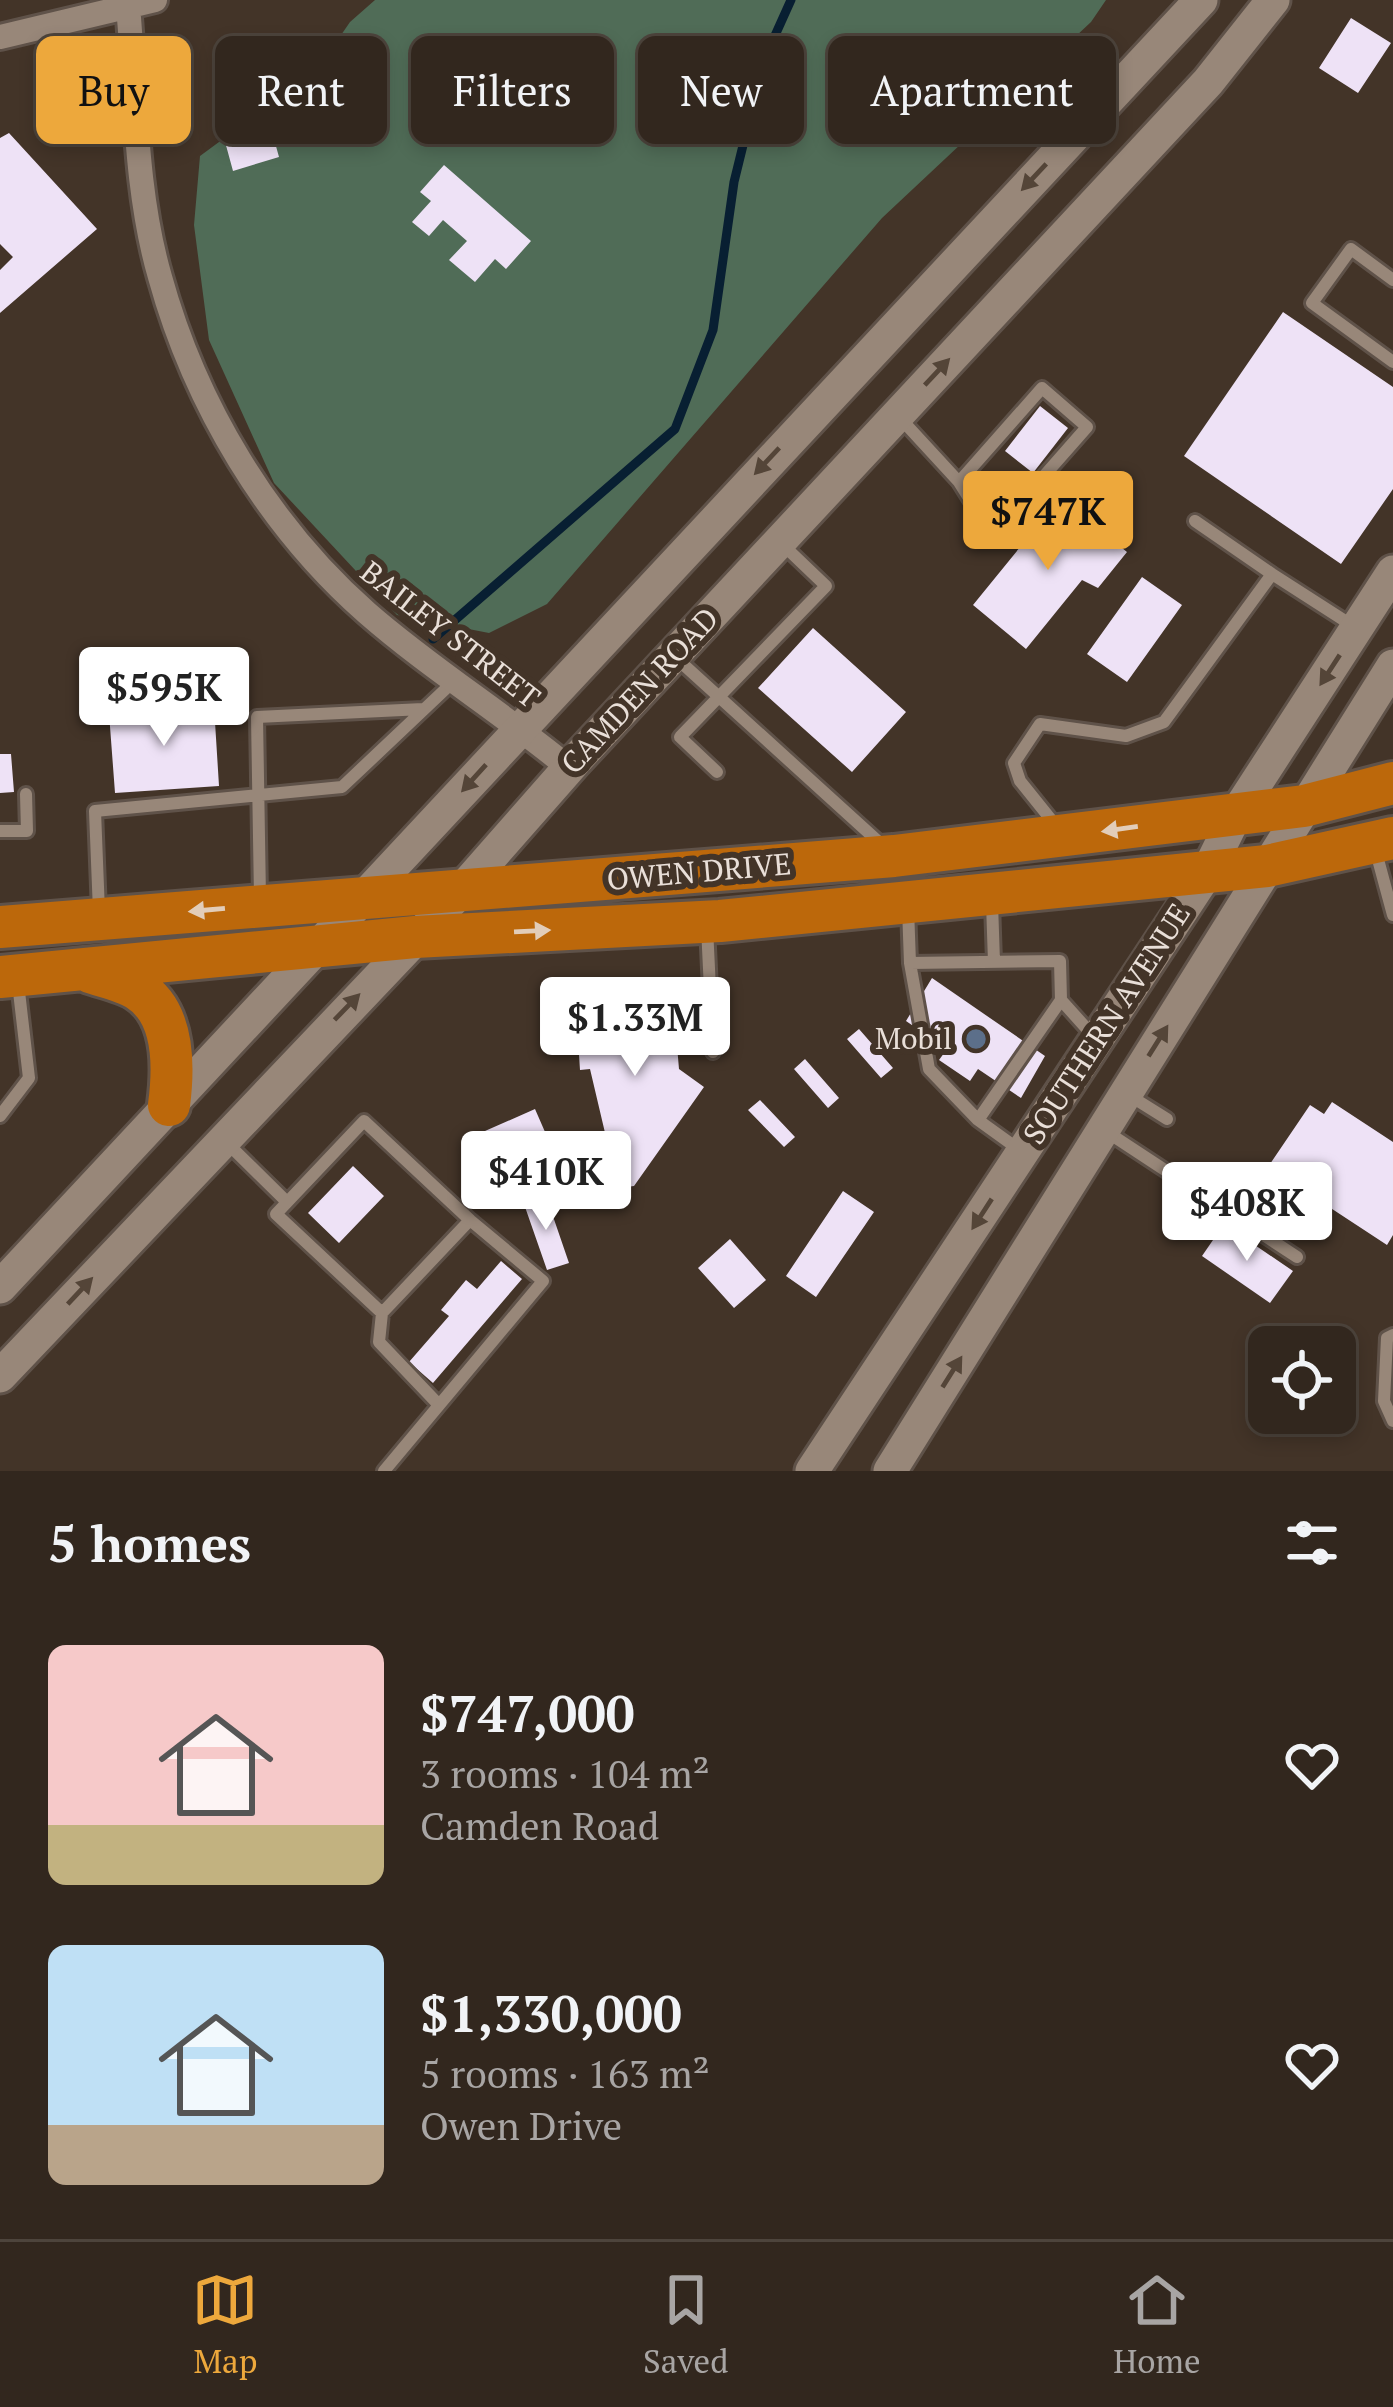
<!DOCTYPE html>
<meta charset="utf-8">
<style>
:root{--surface:#32271e;--page:#3a2f27;--text:#f1f3f6;--muted:#a8a5a4;--line:#4d443c;--accent:#eda83c}
body{margin:0;font-family:"PT Serif",serif;background:var(--page);color:var(--text);height:100vh;display:flex;flex-direction:column;font-size:45px;white-space:nowrap}
*{box-sizing:border-box;margin:0}
p{font-size:39px;color:var(--muted)}
.icon{flex:none;width:66px;height:66px;fill:none;stroke:currentColor;stroke-width:2;stroke-linecap:round;stroke-linejoin:round}
.map{position:relative;height:1471px;overflow:hidden}
.drawer{display:flex;flex-direction:column;background:var(--surface);flex:1}
.drawer>*{flex:none}
.top-card{position:absolute;left:36px;top:36px;width:1323px;height:108px;display:flex;gap:24px}
.fabs{position:absolute;left:1248px;top:1326px;display:grid;gap:24px}
.fabs a{display:grid;place-items:center;width:108px;height:108px;border-radius:18px;background:var(--surface);box-shadow:0 6px 18px #0003,0 0 0 3px var(--line);font-size:60px}
.price{position:absolute;translate:-50% -102px;padding:0 27px;border-radius:12px;background:#fff;color:#222;font-size:39px;line-height:78px;filter:drop-shadow(0 3px 6px #0008)}
.price::after{content:'';position:absolute;left:50%;top:72px;width:36px;height:27px;margin-left:-18px;background:inherit;clip-path:polygon(0 0,100% 0,50% 100%)}
.price.active{background:var(--accent);color:#111}
ul{padding:0;list-style:none}
li{display:flex;align-items:center;gap:36px;height:300px;padding:0 48px}
li span{display:grid;place-items:center;flex:none;width:336px;height:240px;border-radius:18px;color:#555}
li>.icon{margin-inline-start:auto}
span .icon{width:144px;height:144px;fill:#fffc;stroke-width:1}
li b{font-size:51px}
h2{display:flex;justify-content:space-between;align-items:center;height:144px;padding:0 48px;font-size:51px}
.chip{padding:0 42px;border-radius:18px;background:var(--surface);box-shadow:0 6px 18px #0003,0 0 0 3px var(--line);font-size:42px;line-height:108px}
.chip.active{background:var(--accent);color:#111}
.menu{display:flex;justify-content:space-around;align-items:center;height:168px;border-top:3px solid var(--line);background:var(--surface);font-size:33px;color:var(--muted)}
.menu a{display:grid;justify-items:center;gap:6px}
.menu .active{color:var(--accent)}
.map>svg:first-child{display:block}
.forest{fill:#506c57}
.lines{fill:none;stroke-linecap:round;stroke-linejoin:round}
.stream{stroke:#081f32;stroke-width:9}
.building{fill:#eee2f6}
.lane-casing{stroke:#5f5249;stroke-width:18}
.street-casing{stroke:#5f5249;stroke-width:30}
.secondary-casing{stroke:#5f5249;stroke-width:39}
.highway-casing{stroke:#5f5249;stroke-width:48}
.lane{stroke:#988779;stroke-width:12}
.street{stroke:#988779;stroke-width:24}
.secondary{stroke:#988779;stroke-width:33}
.highway{stroke:#bc680b;stroke-width:42}
.oneway{fill:#544538}
.oneway2{fill:#e2cdb9}
.service-dot{fill:#5c6f8a;stroke:#433428;stroke-width:4.5}
.labels{text-anchor:middle;stroke-width:12;stroke-linejoin:round;paint-order:stroke}
.street-label{font-size:30px;fill:#e9dfd8;stroke:#433428}
.poi-label{font-size:30px;fill:#e9dfd8;stroke:#433428;text-anchor:end}
</style>
<div class="map">
<svg width="1393" height="1471" viewBox="0 0 1393 1471">
<rect width="100%" height="100%" fill="#433428"/>
<!-- forest -->
<path class="forest" d="M375,0H1106L1091,22L882,218L547,604L489,633L397,615L274,483L209,340L194,225L200,156L317,70L350,22Z"/>
<g class="lines">
<!-- stream -->
<path class="stream" d="M433,639L675,429L713,330L734,182L764,60L791,0"/>
</g>
<!-- building -->
<path class="building" d="M1351,18L1391,43L1358,93L1319,68Z
M264,103L279,157L233,171L218,116Z
M9,133L97,229L0,313V270L13,257L0,244V138Z
M444,165L531,241L506,269L495,259L475,282L449,260L467,241L443,220L429,236L412,222L431,201L420,192Z
M1283,312L1393,387V489L1341,564L1184,456Z
M1040,406L1068,428L1033,473L1005,451Z
M1060,498L1127,552L1098,588L1082,580L1026,649L973,605Z
M1142,577L1182,605L1127,682L1087,654Z
M813,628L906,712L852,772L758,688Z
M214,706L219,786L115,793L109,713Z
M0,754H11L14,792L0,793Z
M932,978L1045,1056L1021,1098L978,1069L970,1081L939,1060L947,1049L906,1021Z
M673,998L679,1069L704,1087L634,1186L618,1188L590,1069L580,1070L576,1007Z
M859,1029L893,1068L881,1078L847,1039Z
M805,1059L839,1098L828,1108L794,1069Z
M760,1100L795,1137L784,1147L748,1110Z
M1332,1102L1393,1142V1235L1387,1245L1268,1167L1310,1105L1324,1114Z
M535,1109L552,1148L502,1170L485,1131Z
M353,1166L384,1196L339,1243L308,1213Z
M843,1191L874,1212L816,1297L786,1276Z
M546,1196L569,1263L547,1270L524,1204Z
M1224,1224L1293,1271L1270,1303L1202,1256Z
M730,1239L766,1280L734,1308L698,1268Z
M501,1261L522,1279L433,1383L409,1362L449,1316L441,1310L466,1280L477,1289Z"/>
<g class="lines">
<defs>
<path id="lane" d="M1393,280L1351,249L1312,303L1393,362
M901,419L959,482L1042,388L1087,427L992,535L959,482
M1195,521L1272,574
M674,656L881,844
M717,772L680,737L826,586L780,542
M1057,827L1020,781L1014,763L1040,724L1126,736L1164,722L1272,574L1353,626
M0,831H27L26,794
M1376,852L1393,915
M260,897L257,717L423,709
M992,903L994,962
M908,908L910,963L929,1069L978,1120L1061,1000L1060,961L910,963
M99,912L95,811L342,787L453,682
M707,927L713,1052
M1061,1000L1096,1039
M1127,1094L1167,1119
M0,1116L29,1078L18,983
M978,1120L1021,1151
M364,1121L470,1220L382,1313L276,1214Z
M1104,1130L1297,1257
M224,1140L287,1202
M382,1313L379,1342L439,1405
M1393,1335L1387,1338L1384,1401L1393,1421
M384,1471L543,1281L470,1220"/>
<path id="street" d="M128,6C136,95 135,191 160,277C195,404 268,526 367,613C431,669 504,714 569,768
M0,37L155,0"/>
<path id="secondary" d="M0,1287L1201,0
M0,1376L460,892L575,761L1208,82L1273,0
M812,1471L1208,871L1236,814L1393,572
M890,1471L1393,666"/>
<path id="highway" d="M0,927L894,856L1304,806L1393,783
M90,972C105,977 124,981 137,989C175,1012 174,1067 169,1105
M0,977L415,937L720,921L1267,866L1393,838"/>
</defs>
<!-- lane casing -->
<use href="#lane" class="lane-casing"/>
<!-- street casing -->
<use href="#street" class="street-casing"/>
<!-- secondary casing -->
<use href="#secondary" class="secondary-casing"/>
<!-- highway casing -->
<use href="#highway" class="highway-casing"/>
<!-- lane -->
<use href="#lane" class="lane"/>
<!-- street -->
<use href="#street" class="street"/>
<!-- secondary -->
<use href="#secondary" class="secondary"/>
<!-- highway -->
<use href="#highway" class="highway"/>
</g>
<!-- one-way arrows -->
<defs><path id="oneway-solid" d="M-6-.8H1V-3.2L6.5 0L1 3.2V.8H-6Z" transform="scale(3)"/></defs>
<g class="oneway">
<use href="#oneway-solid" transform="translate(1034 177) rotate(133)"/>
<use href="#oneway-solid" transform="translate(937 372) rotate(-47)"/>
<use href="#oneway-solid" transform="translate(767 461) rotate(133)"/>
<use href="#oneway-solid" transform="translate(1330 670) rotate(123)"/>
<use href="#oneway-solid" transform="translate(474 778) rotate(132)"/>
<use href="#oneway-solid" transform="translate(347 1007) rotate(-46)"/>
<use href="#oneway-solid" transform="translate(1158 1041) rotate(-58)"/>
<use href="#oneway-solid" transform="translate(982 1214) rotate(123)"/>
<use href="#oneway-solid" transform="translate(80 1291) rotate(-47)"/>
<use href="#oneway-solid" transform="translate(952 1372) rotate(-58)"/>
</g>
<g class="oneway2">
<use href="#oneway-solid" transform="translate(1120 829) rotate(172)"/>
<use href="#oneway-solid" transform="translate(207 910) rotate(175)"/>
<use href="#oneway-solid" transform="translate(532 931) rotate(-3)"/>
</g>
<!-- markers -->
<circle class="service-dot" cx="976" cy="1039" r="12"/>
<g class="labels">
<!-- street labels -->
<g class="street-label">
<text transform="translate(450 635) rotate(38)" y="10">BAILEY STREET</text>
<text transform="translate(640 691) rotate(-47)" y="10">CAMDEN ROAD</text>
<text transform="translate(699 872) rotate(-5)" y="10">OWEN DRIVE</text>
<text transform="translate(1107 1024) rotate(-57)" y="10">SOUTHERN AVENUE</text>
</g>
<!-- poi labels -->
<g class="poi-label">
<text x="952" y="1049">Mobil</text>
</g>
</g>
</svg>
<div class="fabs">
<a><svg class="icon" aria-label="locate" viewBox="0 0 24 24"><circle cx="12" cy="12" r="6"/><path d="M12 2v4M12 18v4M2 12h4M18 12h4"/></svg></a>
</div>
<b class="price active" style="left:1048px;top:573px">$747K</b>
<b class="price" style="left:164px;top:749px">$595K</b>
<b class="price" style="left:635px;top:1079px">$1.33M</b>
<b class="price" style="left:546px;top:1233px">$410K</b>
<b class="price" style="left:1247px;top:1264px">$408K</b>
<div class="top-card">
<a class="chip active">Buy</a>
<a class="chip">Rent</a>
<a class="chip">Filters</a>
<a class="chip">New</a>
<a class="chip">Apartment</a>
</div>
</div>
<section class="drawer">
<h2>5 homes<svg class="icon" aria-label="filters" viewBox="0 0 24 24"><path d="M4 7h16M4 17h16"/><circle cx="9" cy="7" r="2"/><circle cx="15" cy="17" r="2"/></svg></h2>
<ul>
<li><span style="background:linear-gradient(#f6c9c9 75%,#c2b280 0)"><svg class="icon" aria-label="home" viewBox="0 0 24 24"><path d="M3 11l9-7 9 7M6 9v11h12V9"/></svg></span><div><b>$747,000</b><p>3 rooms · 104 m²</p><p>Camden Road</p></div><svg class="icon" aria-label="heart" viewBox="0 0 24 24"><path d="M12 20l-8-8c-3-5 5-10 8-4 3-6 11-1 8 4z"/></svg></li>
<li><span style="background:linear-gradient(#bfe0f5 75%,#b9a48a 0)"><svg class="icon" aria-label="home" viewBox="0 0 24 24"><path d="M3 11l9-7 9 7M6 9v11h12V9"/></svg></span><div><b>$1,330,000</b><p>5 rooms · 163 m²</p><p>Owen Drive</p></div><svg class="icon" aria-label="heart" viewBox="0 0 24 24"><path d="M12 20l-8-8c-3-5 5-10 8-4 3-6 11-1 8 4z"/></svg></li>
</ul>
</section>
<nav class="menu">
<a class="active"><svg class="icon" aria-label="map" viewBox="0 0 24 24"><path d="M3 6l6-2 6 2 6-2v14l-6 2-6-2-6 2zM9 4v14M15 6v14"/></svg>Map</a>
<a><svg class="icon" aria-label="saved" viewBox="0 0 24 24"><path d="M7 4h10v16l-5-4-5 4z"/></svg>Saved</a>
<a><svg class="icon" aria-label="home" viewBox="0 0 24 24"><path d="M3 11l9-7 9 7M6 9v11h12V9"/></svg>Home</a>
</nav>
